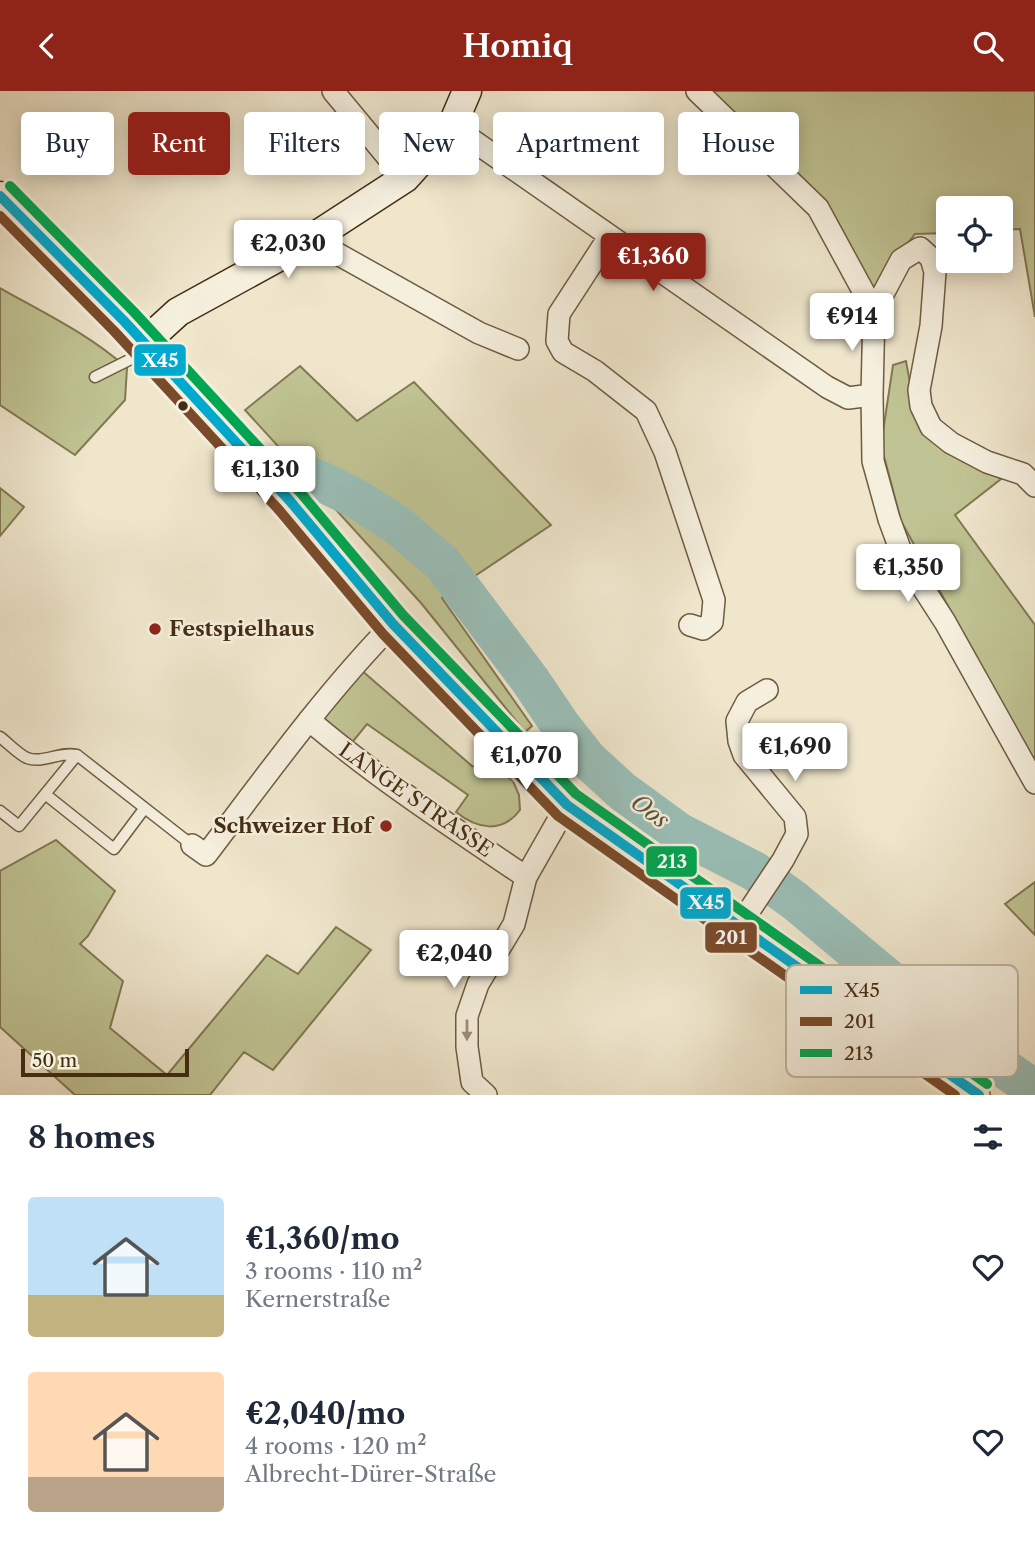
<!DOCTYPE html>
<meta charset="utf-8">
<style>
:root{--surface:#fff;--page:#f6f6f7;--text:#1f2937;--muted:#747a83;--accent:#8f2418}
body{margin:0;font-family:"Libre Caslon Text",serif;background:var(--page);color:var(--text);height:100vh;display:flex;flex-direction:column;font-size:26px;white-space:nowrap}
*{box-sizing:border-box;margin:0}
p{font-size:23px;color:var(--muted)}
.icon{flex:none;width:38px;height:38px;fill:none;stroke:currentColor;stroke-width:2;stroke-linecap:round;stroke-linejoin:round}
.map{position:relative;height:1004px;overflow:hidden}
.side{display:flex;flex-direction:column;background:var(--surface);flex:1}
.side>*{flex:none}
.hud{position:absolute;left:21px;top:21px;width:994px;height:63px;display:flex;gap:14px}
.tools{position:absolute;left:936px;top:105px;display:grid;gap:14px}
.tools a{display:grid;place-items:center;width:77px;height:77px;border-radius:7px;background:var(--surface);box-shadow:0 4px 18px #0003;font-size:35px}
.scale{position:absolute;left:21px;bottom:18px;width:168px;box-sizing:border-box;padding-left:7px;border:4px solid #442d12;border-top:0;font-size:19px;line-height:24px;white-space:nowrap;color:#442d12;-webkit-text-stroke:5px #f5efde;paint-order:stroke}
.price{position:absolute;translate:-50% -60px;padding:0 16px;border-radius:7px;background:#fff;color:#222;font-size:23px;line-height:46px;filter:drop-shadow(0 2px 4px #0008)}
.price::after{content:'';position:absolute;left:50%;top:42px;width:21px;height:16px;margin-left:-10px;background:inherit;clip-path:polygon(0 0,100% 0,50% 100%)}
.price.active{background:var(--accent);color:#fff}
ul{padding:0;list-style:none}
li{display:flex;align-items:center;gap:21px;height:175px;padding:0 28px}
li span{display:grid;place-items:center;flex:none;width:196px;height:140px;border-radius:7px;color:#555}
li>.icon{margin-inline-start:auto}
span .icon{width:84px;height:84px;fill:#fffc;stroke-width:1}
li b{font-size:30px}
h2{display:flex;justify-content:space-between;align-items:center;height:84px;padding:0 28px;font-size:30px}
.tag{padding:0 24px;border-radius:7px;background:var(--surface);box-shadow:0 4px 18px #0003;font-size:24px;line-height:63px}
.tag.active{background:var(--accent);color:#fff}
header{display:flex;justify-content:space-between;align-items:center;height:91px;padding:0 28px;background:var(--accent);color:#fff;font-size:32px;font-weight:600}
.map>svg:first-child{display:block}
.green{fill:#c0c393;stroke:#827852;stroke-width:2}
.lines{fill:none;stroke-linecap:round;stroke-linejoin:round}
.river{stroke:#9abfb8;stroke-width:40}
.service-casing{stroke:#6f5b40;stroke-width:13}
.minor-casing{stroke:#6f5b40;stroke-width:24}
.secondary-casing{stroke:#442d12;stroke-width:31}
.service{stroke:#f5efde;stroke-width:10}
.minor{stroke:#f5efde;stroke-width:21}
.secondary{stroke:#f5efde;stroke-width:28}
.bus-1-casing{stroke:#f5efde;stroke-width:16}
.bus-2-casing{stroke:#f5efde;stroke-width:16}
.bus-3-casing{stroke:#f5efde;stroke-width:16}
.bus-1{stroke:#00a9ce;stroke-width:10}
.bus-2{stroke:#7a4b2a;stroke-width:10}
.bus-3{stroke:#00a651;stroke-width:10}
.oneway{fill:#9c8e78}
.bus-dot{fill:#442d12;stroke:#f5efde;stroke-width:2.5}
.poi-dot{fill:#8f2418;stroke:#f5efde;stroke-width:2.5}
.labels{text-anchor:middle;stroke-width:5;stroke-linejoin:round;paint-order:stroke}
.poi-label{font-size:21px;font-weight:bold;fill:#442d12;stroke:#f5efde;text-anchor:start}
.street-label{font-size:21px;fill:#442d12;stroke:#f5efde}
.water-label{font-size:23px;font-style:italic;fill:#5a523c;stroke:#f5efde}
.key{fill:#f5efde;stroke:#c0b5a1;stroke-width:2}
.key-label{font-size:19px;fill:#442d12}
.line-badge{stroke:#f5efde;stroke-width:2.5}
.badge-label{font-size:19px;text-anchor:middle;font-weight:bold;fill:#fff}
</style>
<header><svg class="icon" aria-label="back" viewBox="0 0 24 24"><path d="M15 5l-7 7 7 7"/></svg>Homiq<svg class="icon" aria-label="search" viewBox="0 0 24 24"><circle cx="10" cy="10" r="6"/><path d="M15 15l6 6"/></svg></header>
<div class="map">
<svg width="1035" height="1004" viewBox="0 0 1035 1004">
<rect width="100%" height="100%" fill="#efe6cc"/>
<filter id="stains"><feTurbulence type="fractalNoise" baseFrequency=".00286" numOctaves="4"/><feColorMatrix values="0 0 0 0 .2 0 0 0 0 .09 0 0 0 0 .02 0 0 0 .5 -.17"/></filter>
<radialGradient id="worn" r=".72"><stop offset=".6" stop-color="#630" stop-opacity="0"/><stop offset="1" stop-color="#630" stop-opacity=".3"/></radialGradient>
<!-- green -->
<path class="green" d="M705,0H1035V226L1020,138L1001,139V117H948V142L915,143L873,197Z
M0,197C44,222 89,243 127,277L125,309L75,364L0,314Z
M906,270L917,330L1001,388L955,424L1035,534V672L901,430L881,354L893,274Z
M300,275L357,330L414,291L551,434L442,507L532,635L525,641L421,512L245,319Z
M0,397L24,416L0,445Z
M360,578L472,675L501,681L513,690L519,704L520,719C502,743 477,738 456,721L468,704L367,633L350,654L319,629Z
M56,749L115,800L88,845L80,853L123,890L110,937L167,984L267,864L298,883L336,836L371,859L273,979L244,961L210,1004H75L0,936V780Z
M1035,791V844L1005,813Z"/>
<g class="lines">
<!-- river -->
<path class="river" d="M316,388L355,407L396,433L442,472L530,589L561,635L587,668L622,700L678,741L754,780L795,810L947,937L1035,999"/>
<defs>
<path id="service" d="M95,286L129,269L143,253
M0,646C8,652 18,663 27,667C43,673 60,660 77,664L192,754
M45,703L114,758L144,718
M0,720L19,735L77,664"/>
<path id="minor" d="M333,0L405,87
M697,0L818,117L874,220L872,304L873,370L889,428L903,466L945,531L1035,692
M452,35L827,296L848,307L872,304
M609,146L559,223L557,250L563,261L595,280L646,320L665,361L714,509L712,531L703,538L690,534
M311,148L479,242L518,258
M874,220L901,169L920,157L931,167L935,181L931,235L919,299L921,315L931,336L951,352L987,371L1023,383L1035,395
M143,253L290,410L393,533L567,714L979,1004
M309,629C377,687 452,736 526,786
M192,754L206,764C266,685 324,604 393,533
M739,835L783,769L797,743L795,726L744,664L739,650L737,630L747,611L767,599
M486,1004L472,991L467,956V925L478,893L514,833L526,786L567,714"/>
<path id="secondary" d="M0,105L124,230L143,253L178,221L311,148L405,87L452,35L467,0"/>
</defs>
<!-- service casing -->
<use href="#service" class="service-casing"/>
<!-- minor casing -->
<use href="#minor" class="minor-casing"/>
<!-- secondary casing -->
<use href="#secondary" class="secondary-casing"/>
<!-- service -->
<use href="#service" class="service"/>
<!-- minor -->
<use href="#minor" class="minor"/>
<!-- secondary -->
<use href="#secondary" class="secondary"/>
<defs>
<path id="bus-1" d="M0,105L124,230L290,410L393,533L567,714L979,1004"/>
<path id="bus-2" d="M0,125L114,240L279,419L383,543L558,725L955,1004"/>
<path id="bus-3" d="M10,95L134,221L300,401L403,524L576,703L987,993"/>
</defs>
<!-- bus-1 casing -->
<use href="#bus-1" class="bus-1-casing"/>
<!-- bus-2 casing -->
<use href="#bus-2" class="bus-2-casing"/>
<!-- bus-3 casing -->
<use href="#bus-3" class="bus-3-casing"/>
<!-- bus-1 -->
<use href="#bus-1" class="bus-1"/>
<!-- bus-2 -->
<use href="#bus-2" class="bus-2"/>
<!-- bus-3 -->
<use href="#bus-3" class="bus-3"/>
</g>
<!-- one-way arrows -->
<defs><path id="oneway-solid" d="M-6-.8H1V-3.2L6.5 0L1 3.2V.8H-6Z" transform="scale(1.75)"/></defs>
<use class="oneway" href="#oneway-solid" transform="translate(467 939) rotate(90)"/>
<!-- markers -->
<circle class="bus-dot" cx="183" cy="315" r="6"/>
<g class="poi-dot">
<circle cx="155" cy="538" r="7"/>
<circle cx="386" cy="735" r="7"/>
</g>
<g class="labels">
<!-- poi labels -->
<g class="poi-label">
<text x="169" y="545">Festspielhaus</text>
<text x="372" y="742" text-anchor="end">Schweizer Hof</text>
</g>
<!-- street labels -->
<g class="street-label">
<text transform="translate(416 709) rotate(35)" y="7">LANGE STRASSE</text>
</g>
<!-- water labels -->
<g class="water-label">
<text transform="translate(650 720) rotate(36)" y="8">Oos</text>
</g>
</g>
<!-- legend -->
<rect x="786" y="874" width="232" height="112" rx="10" class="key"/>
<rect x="800" y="895" width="32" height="8" fill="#00a9ce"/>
<rect x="800" y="926" width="32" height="9" fill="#7a4b2a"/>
<rect x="800" y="958" width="32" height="8" fill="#00a651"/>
<g class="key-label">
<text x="844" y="906">X45</text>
<text x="844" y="937">201</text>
<text x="844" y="969">213</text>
</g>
<g class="line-badge">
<rect x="133" y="252" width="54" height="34" rx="7" fill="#00a9ce"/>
<rect x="645" y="754" width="53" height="33" rx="7" fill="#00a651"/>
<rect x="679" y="795" width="53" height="34" rx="7" fill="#00a9ce"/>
<rect x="704" y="830" width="54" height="33" rx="7" fill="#7a4b2a"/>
</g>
<g class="badge-label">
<text x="160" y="276">X45</text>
<text x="672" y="777">213</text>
<text x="706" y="818">X45</text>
<text x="731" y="853">201</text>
</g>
<rect width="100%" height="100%" filter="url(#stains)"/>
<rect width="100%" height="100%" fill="url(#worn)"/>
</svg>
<div class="tools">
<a><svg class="icon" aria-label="locate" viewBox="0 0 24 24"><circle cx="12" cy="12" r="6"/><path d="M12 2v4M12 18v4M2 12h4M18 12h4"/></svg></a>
</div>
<div class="scale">50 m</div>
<b class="price" style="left:288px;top:189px">€2,030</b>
<b class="price active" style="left:653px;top:202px">€1,360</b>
<b class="price" style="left:852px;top:262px">€914</b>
<b class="price" style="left:265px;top:415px">€1,130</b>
<b class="price" style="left:908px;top:513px">€1,350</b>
<b class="price" style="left:795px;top:692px">€1,690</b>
<b class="price" style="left:526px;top:701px">€1,070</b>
<b class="price" style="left:454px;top:899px">€2,040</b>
<div class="hud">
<a class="tag">Buy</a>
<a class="tag active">Rent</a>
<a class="tag">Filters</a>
<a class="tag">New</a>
<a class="tag">Apartment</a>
<a class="tag">House</a>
</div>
</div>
<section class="side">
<h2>8 homes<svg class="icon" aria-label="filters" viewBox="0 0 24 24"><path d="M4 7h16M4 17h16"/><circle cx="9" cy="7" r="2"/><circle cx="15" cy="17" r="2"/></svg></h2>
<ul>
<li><span style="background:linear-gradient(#bfe0f5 70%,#c2b280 0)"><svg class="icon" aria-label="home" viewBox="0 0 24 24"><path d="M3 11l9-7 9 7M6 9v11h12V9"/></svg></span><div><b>€1,360/mo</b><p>3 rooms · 110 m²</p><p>Kernerstraße</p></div><svg class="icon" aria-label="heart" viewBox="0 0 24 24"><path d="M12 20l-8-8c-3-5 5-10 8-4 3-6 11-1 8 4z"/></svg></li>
<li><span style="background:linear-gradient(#ffd9b3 75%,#b9a48a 0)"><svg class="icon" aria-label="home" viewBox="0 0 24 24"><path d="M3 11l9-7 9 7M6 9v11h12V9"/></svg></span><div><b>€2,040/mo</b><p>4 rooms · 120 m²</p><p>Albrecht-Dürer-Straße</p></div><svg class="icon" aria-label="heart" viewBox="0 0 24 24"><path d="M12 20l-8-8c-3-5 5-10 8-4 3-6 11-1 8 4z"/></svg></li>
</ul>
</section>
